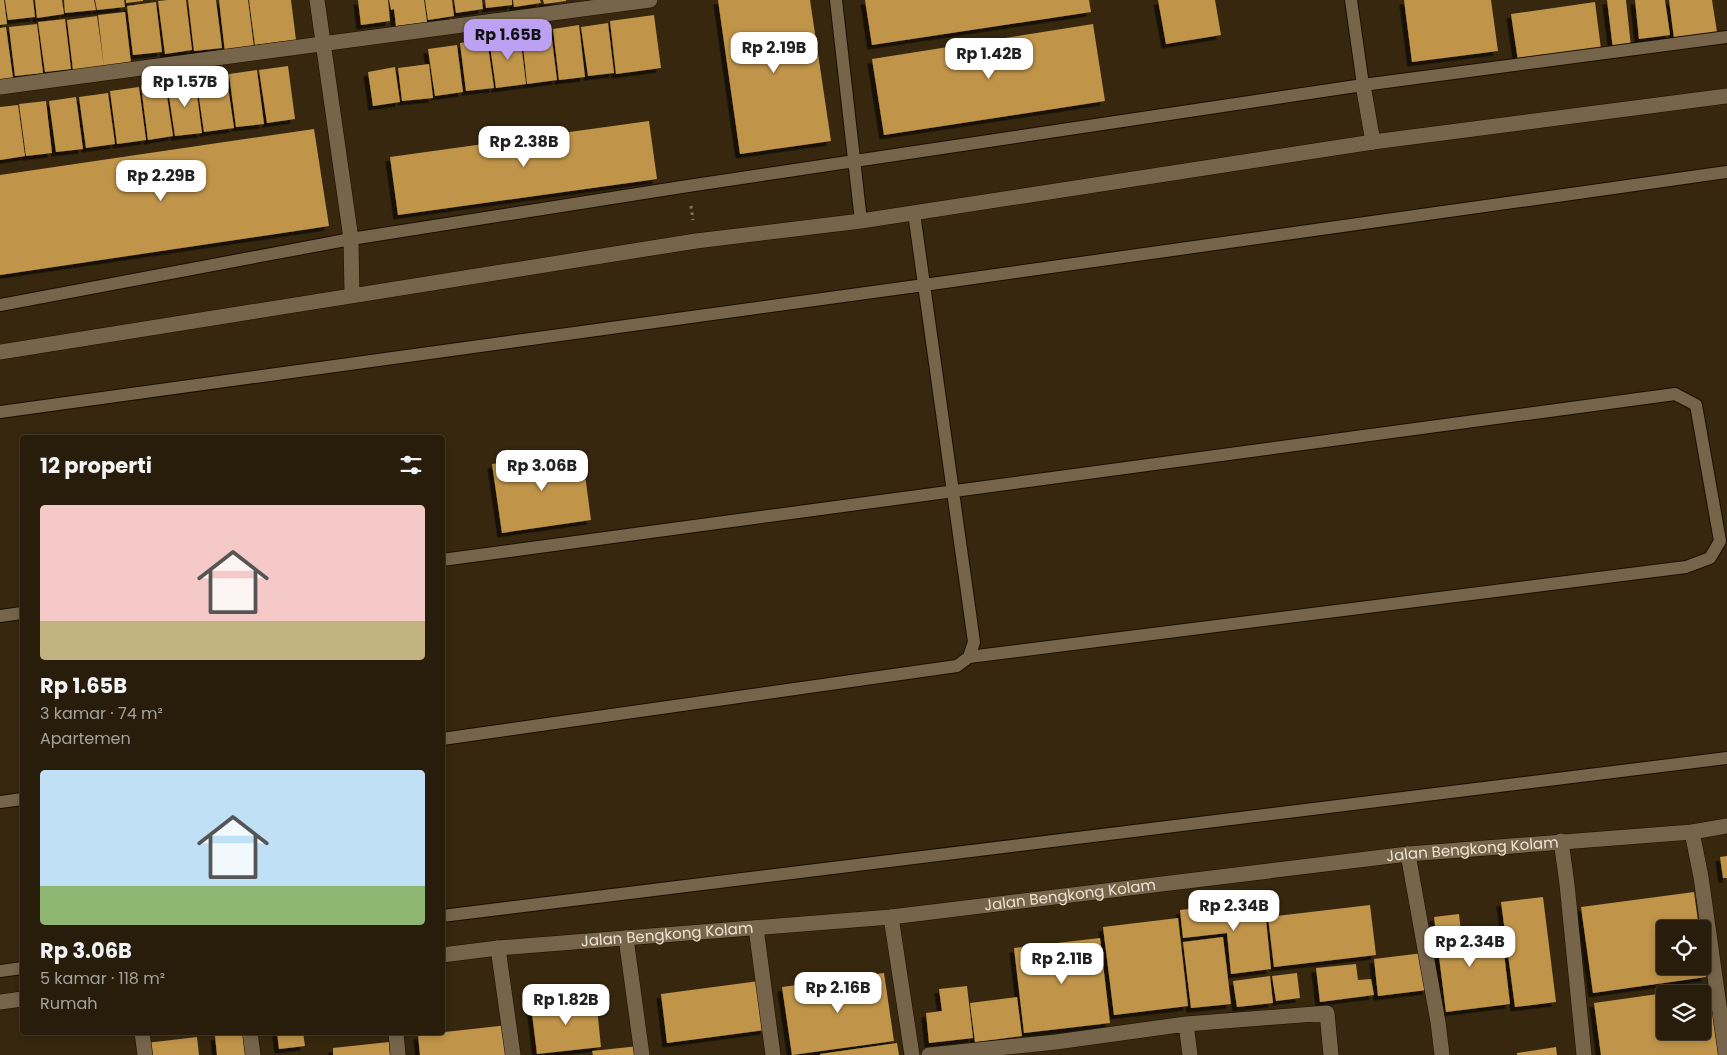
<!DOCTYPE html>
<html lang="id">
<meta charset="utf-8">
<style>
:root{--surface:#281d0a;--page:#342a18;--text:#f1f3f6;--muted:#a5a29c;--line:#443b2b;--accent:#bca0f2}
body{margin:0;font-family:Poppins,sans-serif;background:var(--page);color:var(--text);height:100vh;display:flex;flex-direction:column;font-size:19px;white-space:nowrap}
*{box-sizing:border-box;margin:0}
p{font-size:16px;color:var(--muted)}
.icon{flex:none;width:28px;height:28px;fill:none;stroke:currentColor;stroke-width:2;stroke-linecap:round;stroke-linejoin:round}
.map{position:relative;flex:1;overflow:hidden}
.details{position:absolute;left:20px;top:435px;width:425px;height:600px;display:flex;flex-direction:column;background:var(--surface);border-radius:5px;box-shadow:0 2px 8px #0003,0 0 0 1px var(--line)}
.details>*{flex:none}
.buttons{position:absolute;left:1656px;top:920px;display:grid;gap:10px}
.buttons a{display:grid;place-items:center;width:55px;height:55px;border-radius:5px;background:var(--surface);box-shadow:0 2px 8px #0003,0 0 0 1px var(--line);font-size:25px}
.price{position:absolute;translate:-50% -42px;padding:0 11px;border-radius:10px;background:#fff;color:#222;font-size:16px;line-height:32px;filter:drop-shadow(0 1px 2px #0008)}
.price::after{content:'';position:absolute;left:50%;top:30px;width:15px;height:11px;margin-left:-8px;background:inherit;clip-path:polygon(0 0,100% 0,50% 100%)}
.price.active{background:var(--accent);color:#111}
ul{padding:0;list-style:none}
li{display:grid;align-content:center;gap:10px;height:265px;padding:0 20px}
li span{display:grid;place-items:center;height:155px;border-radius:5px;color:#555}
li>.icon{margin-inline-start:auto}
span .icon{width:90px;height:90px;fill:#fffc;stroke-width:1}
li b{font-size:21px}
h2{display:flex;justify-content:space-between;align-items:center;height:60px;padding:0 20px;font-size:21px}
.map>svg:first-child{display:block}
.building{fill:#c09449;filter:url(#shadow)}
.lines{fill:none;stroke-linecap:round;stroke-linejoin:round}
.lane-casing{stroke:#1d0f00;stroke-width:14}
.street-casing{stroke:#1d0f00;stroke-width:16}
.secondary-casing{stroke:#1d0f00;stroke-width:16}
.path{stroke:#837762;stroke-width:3;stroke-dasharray:2.5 4;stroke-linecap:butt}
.lane{stroke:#76654b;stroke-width:12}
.street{stroke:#76654b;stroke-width:15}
.secondary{stroke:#76654b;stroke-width:15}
.labels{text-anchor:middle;stroke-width:5;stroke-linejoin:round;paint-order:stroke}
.street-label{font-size:15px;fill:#ede3d4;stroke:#2c1d04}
</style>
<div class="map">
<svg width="1727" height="1055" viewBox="0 0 1727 1055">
<defs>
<filter id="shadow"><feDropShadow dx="-4.5" dy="4.5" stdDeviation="0" flood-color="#0009"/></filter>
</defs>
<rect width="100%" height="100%" fill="#36270e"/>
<!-- building -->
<path class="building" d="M0,0H4L7,24L0,25Z
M5,0H33L35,17L8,20Z
M35,0H62L64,14L37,18Z
M64,0H94L96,10L65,13Z
M95,0H124L125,7L97,10Z
M126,0H143V1L126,3Z
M168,0H186L192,50L165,54L158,1Z
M188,0H216L222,48L194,51Z
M219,0H248L254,48L225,52Z
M249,0H291L296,40L255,45Z
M358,0H388L390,21L361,25Z
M389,0H424L427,22L396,26L394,9L391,10Z
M425,0H452L454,16L428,20Z
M454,0H482L483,9L456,13Z
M485,0H512V5L486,8Z
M513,0H540L541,3L514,7Z
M543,0H566V1L544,4Z
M718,0H810L831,141L740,154Z
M865,0H1089L1091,12L872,45Z
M1158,0H1215L1221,35L1166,44Z
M1404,0H1491L1498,51L1412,62Z
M1607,0H1626L1631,47L1613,49Z
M1635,0H1665L1670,35L1639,39Z
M1669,0H1712L1717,32L1674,38Z
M156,2L162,52L133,55L127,6Z
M1595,2L1601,49L1518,61L1511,14Z
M125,12L131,63L104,67L98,15Z
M654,15L661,68L616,74L610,21Z
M97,16L104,67L73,70L67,20Z
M65,19L71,69L45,72L38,22Z
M608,23L614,73L588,76L581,27Z
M37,24L43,73L15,76L9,27Z
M1093,24L1105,101L884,135L872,59Z
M579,25L585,77L559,80L553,29Z
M6,27L13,78L0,80V28Z
M551,32L557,80L527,84L522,36Z
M520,35L526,84L496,88L489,39Z
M487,39L494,88L466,91L460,43Z
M457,45L463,92L435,96L428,49Z
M429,64L433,98L402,101L398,68Z
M288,66L295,119L267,123L259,70Z
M395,67L400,102L373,106L368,72Z
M257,70L264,124L236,127L229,74Z
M226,73L234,128L204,132L196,77Z
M195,79L202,133L175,136L167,83Z
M165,83L173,136L148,140L141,86Z
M139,87L146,140L117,144L110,91Z
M108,93L115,144L86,148L79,97Z
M76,97L83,149L56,152L49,101Z
M46,101L52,153L26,156L19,104Z
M18,105L25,156L0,160V107Z
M649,121L657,179L398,215L390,157Z
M314,129L329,226L0,275V175Z
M582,452L591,520L502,533L492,464Z
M1727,856V878H1723L1720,857Z
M1694,892L1699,929H1665V966H1702L1704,959L1706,977L1593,993L1581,907Z
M1543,897L1556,1002L1515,1007L1501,902Z
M1264,900L1271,969L1231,974L1227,933L1183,938L1180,910Z
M1370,905L1376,955L1274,967L1268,917Z
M1459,914L1462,940L1502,936L1510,1004L1446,1012L1434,917Z
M1178,918L1188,1006L1114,1015L1103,927Z
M1223,937L1231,1004L1191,1008L1183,942Z
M1100,938L1110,1023L1024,1033L1014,948Z
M1423,953L1427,990L1378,996L1374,959Z
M1356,964L1358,980L1371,979L1374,995L1320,1002L1316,968Z
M884,973L894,1041L792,1055L782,987Z
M1297,973L1300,998L1276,1001L1272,976Z
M1270,976L1273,1003L1237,1007L1233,981Z
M759,981L765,1030L667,1043L661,994Z
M967,986L973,1038L929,1043L926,1013L942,1011L939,989Z
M1716,986L1726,1055H1601L1594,1003L1665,993V1031H1702V994L1667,993Z
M1017,997L1022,1036L975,1042L970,1003Z
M596,998L601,1047L537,1054L531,1005Z
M508,1025L511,1055H420L418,1035Z
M277,1032H303L305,1046L279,1049Z
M248,1033L250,1055H217L215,1036Z
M197,1037L199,1055H147L146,1043Z
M389,1042L390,1055H333V1048Z
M897,1043L899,1055H820V1054Z
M639,1046L640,1055H593L592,1051Z
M1556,1047L1557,1055H1517V1053Z"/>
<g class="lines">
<defs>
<path id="lane" d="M836,0L861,221
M1351,0L1363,85
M0,305L351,239L688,186L1363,85L1727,37
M0,412L924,285L1727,172
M442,560L1675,394L1696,405L1720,541L1710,558L1686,567L969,657
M0,616L22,613
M442,739L957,666L969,657L974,642L914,213
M0,802L22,799
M442,916L1727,758
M0,971L22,968"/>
<path id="street" d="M317,0L351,239L352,295
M1363,85L1373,142
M0,87L650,0
M1692,832L1701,877L1726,1055
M1561,841L1567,884L1584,1055
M1408,854L1438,1022L1442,1055
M891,917L912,1055
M756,928L773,1055
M626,938L642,1055
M498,948L513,1055
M1186,1024L1190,1055
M142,1032L145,1055
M250,1032L253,1055
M396,1032L398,1055
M929,1055L1056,1042L1186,1024L1327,1013L1331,1055"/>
<g id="secondary">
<path d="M0,352L696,241L861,221L1373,142L1727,96"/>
<path id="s1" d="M442,955L498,948L891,917L1408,854L1692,832L1727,826"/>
<path d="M0,1002L22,999"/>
</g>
</defs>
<!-- lane casing -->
<use href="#lane" class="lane-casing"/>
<!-- street casing -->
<use href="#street" class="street-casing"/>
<!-- secondary casing -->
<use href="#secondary" class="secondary-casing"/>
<!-- path -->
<path class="path" d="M691,206L693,220"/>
<!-- lane -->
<use href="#lane" class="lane"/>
<!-- street -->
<use href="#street" class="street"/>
<!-- secondary -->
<use href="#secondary" class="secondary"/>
</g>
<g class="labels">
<!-- street labels -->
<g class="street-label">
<text dy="5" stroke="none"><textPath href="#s1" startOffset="1036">Jalan Bengkong Kolam</textPath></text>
<text dy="5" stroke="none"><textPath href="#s1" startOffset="631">Jalan Bengkong Kolam</textPath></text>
<text dy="5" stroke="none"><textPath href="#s1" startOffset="226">Jalan Bengkong Kolam</textPath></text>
</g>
</g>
</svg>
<div class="buttons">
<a><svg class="icon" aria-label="locate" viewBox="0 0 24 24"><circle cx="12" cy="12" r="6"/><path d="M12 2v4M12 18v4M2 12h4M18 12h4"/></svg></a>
<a><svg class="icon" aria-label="layers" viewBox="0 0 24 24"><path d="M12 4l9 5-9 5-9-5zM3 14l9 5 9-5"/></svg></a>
</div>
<b class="price active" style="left:508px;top:61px">Rp 1.65B</b>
<b class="price" style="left:774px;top:74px">Rp 2.19B</b>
<b class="price" style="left:989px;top:80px">Rp 1.42B</b>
<b class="price" style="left:185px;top:108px">Rp 1.57B</b>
<b class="price" style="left:524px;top:168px">Rp 2.38B</b>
<b class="price" style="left:161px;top:202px">Rp 2.29B</b>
<b class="price" style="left:542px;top:492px">Rp 3.06B</b>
<b class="price" style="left:1234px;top:932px">Rp 2.34B</b>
<b class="price" style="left:1470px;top:968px">Rp 2.34B</b>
<b class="price" style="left:1062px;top:985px">Rp 2.11B</b>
<b class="price" style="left:838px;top:1014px">Rp 2.16B</b>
<b class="price" style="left:566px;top:1026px">Rp 1.82B</b>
<section class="details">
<h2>12 properti<svg class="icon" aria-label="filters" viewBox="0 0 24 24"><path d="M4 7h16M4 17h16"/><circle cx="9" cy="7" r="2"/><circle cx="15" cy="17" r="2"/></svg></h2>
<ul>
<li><span style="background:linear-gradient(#f6c9c9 75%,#c2b280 0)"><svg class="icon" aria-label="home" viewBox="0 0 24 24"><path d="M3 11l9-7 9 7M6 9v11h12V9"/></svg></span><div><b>Rp 1.65B</b><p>3 kamar · 74 m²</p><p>Apartemen</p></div></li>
<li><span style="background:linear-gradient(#bfe0f5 75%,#8fb573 0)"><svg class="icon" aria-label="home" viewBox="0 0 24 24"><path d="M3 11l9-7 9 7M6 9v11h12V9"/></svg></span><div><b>Rp 3.06B</b><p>5 kamar · 118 m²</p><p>Rumah</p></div></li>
</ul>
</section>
</div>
